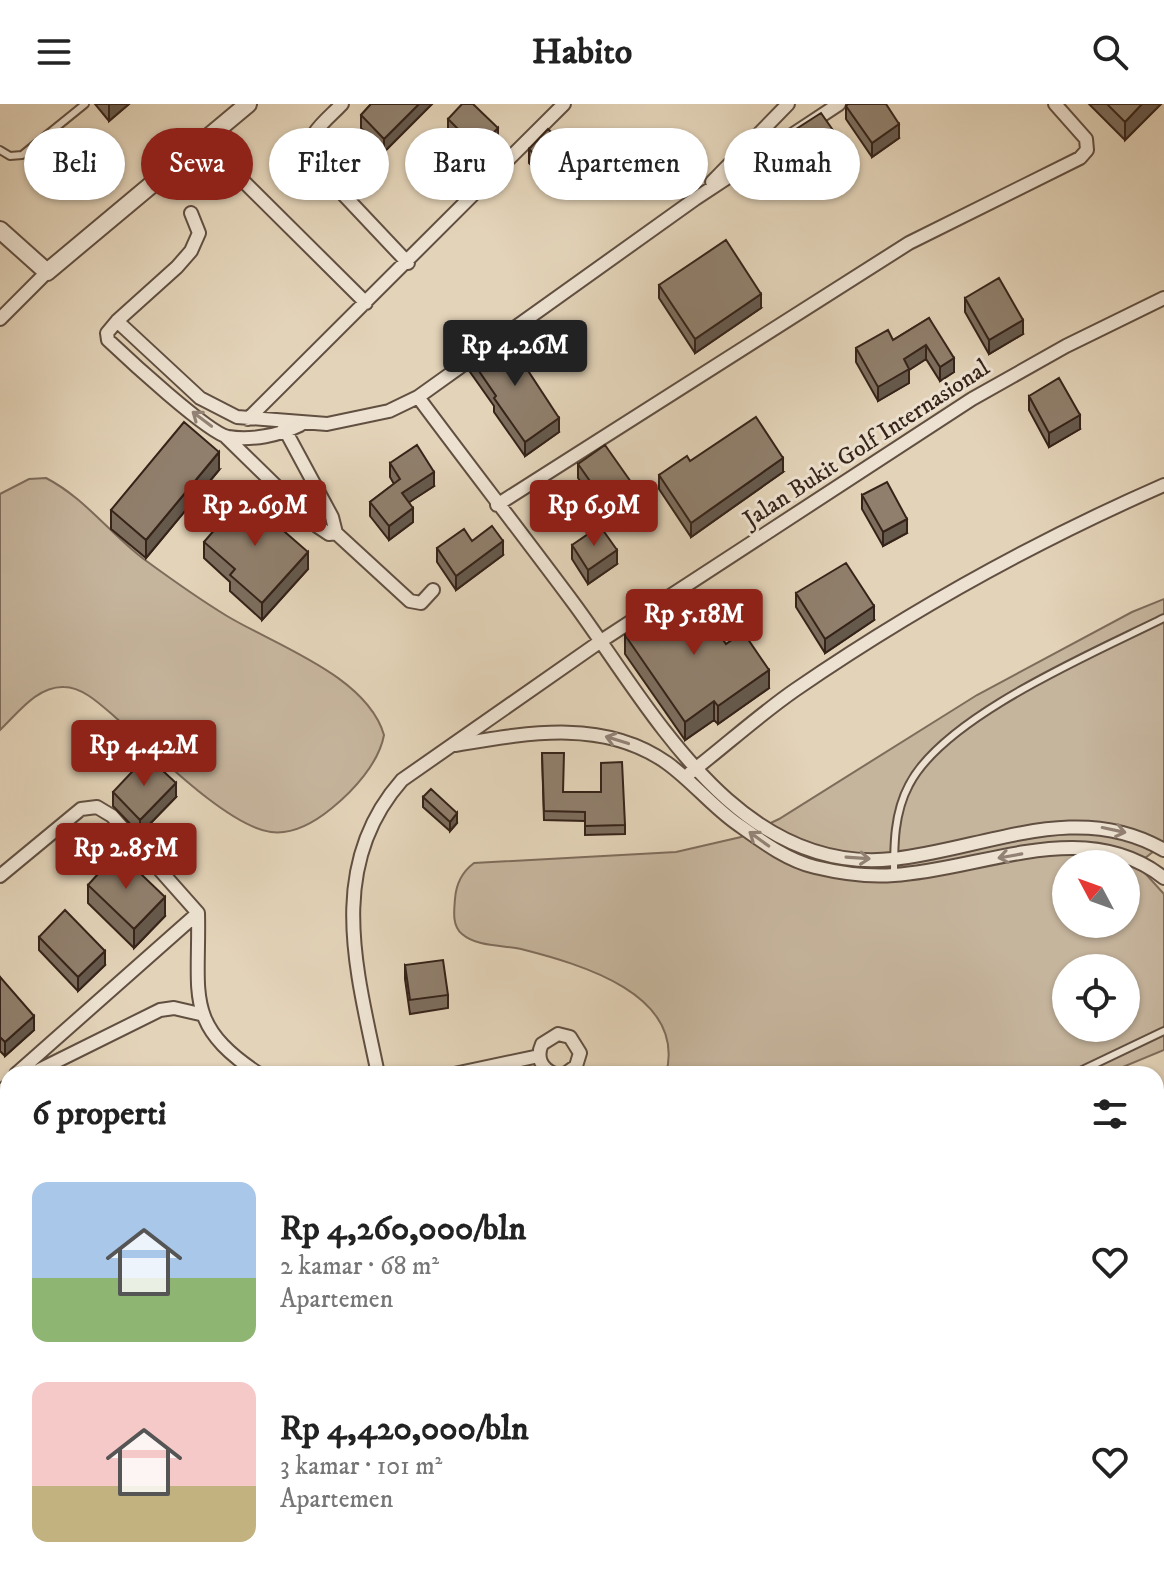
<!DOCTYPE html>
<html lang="id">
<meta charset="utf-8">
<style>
:root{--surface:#fff;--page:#f6f6f6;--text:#222;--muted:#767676;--accent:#8f2418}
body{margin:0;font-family:"IM FELL DW Pica",serif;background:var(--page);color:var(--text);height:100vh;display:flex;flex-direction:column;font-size:30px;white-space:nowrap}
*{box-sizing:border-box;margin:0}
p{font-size:26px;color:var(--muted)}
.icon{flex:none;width:44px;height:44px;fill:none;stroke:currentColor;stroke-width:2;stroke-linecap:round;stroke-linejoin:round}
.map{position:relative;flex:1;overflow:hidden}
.sheet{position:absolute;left:0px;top:962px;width:1164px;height:512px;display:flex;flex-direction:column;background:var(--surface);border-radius:24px 24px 0 0;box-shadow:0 2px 6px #0004}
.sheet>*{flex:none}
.top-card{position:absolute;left:24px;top:24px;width:1116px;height:72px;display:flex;gap:16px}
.needle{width:52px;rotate:311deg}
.tools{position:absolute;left:1052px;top:746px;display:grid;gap:16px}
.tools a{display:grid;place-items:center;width:88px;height:88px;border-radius:50%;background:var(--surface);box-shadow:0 2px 6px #0004;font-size:40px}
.price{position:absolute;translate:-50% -68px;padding:0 18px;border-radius:8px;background:var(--accent);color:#fff;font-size:26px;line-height:52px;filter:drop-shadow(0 2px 4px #0008)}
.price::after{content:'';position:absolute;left:50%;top:48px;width:24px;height:18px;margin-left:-12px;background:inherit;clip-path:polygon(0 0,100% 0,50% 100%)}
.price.selected{background:#222;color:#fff}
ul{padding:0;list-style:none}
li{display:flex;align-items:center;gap:24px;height:200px;padding:0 32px}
li span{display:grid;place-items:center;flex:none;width:224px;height:160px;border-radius:16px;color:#555}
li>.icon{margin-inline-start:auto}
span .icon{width:96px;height:96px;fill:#fffc;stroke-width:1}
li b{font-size:34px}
h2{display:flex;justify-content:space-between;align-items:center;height:96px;padding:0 32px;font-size:34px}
.chip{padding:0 28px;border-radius:36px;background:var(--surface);box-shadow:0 2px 6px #0004;font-size:28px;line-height:72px}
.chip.selected{background:var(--accent);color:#fff}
header{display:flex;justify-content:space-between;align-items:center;height:104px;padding:0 32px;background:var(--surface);font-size:36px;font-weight:700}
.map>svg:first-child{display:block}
.green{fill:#c6b59d;stroke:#7e6c5b;stroke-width:2;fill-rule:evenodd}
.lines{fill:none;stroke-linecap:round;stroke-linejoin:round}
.service-casing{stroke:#614f41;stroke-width:10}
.minor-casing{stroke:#614f41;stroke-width:16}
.tertiary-casing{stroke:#614f41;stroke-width:20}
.service{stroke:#ede2d1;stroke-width:6}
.minor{stroke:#ede2d1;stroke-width:12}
.tertiary{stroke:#ede2d1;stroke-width:16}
.wall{fill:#7c6d5d;stroke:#362319;stroke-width:2}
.shaded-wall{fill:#65594c;stroke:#362319;stroke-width:2}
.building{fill:#907f6c;stroke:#362319;stroke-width:2}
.oneway{stroke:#928275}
.labels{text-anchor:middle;stroke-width:6;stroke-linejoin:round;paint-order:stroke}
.street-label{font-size:24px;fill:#362319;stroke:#ede2d1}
</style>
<header><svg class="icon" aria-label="menu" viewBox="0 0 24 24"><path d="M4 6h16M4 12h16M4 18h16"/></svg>Habito<svg class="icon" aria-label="search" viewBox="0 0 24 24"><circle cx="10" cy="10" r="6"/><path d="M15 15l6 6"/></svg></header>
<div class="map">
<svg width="1164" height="1474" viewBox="0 0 1164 1474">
<rect width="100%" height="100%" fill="#e3d3b8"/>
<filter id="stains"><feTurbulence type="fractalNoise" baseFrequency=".0025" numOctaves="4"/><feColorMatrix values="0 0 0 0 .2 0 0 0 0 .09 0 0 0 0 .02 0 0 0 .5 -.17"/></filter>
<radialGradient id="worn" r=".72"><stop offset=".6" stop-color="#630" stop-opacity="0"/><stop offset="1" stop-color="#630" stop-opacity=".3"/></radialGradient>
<!-- green -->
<path class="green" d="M46,374C85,394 111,431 145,456C171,475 199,495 227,512C275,541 367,572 384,631C379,659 353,687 332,704C315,718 294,731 271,728C226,722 151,644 115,613C101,601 83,583 64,583C37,582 18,609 0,626V390L29,375Z
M1164,495V739L1144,755V768L1164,790V946L1106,970H666C687,890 580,860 521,845C502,841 477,843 462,830C452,822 454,807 455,795C456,780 462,768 474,759L676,748L741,733L779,715L977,591L1132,508ZM1066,760H1126V820H1066ZM1066,864H1126V924H1066Z
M8,1092V1253L0,1259V1097Z"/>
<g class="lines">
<defs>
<path id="service" d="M0,46L10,52L22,51L85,0
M894,771C894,741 894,709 909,681C944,612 1094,549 1164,514
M1074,970L1164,927"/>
<path id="minor" d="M342,0C327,16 305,30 309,54L408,159
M205,39L366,199
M712,78L788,0
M191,109L199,129L191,147L177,163L117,217L107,229L108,236C127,254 208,329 228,333C251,337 280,331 300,321
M0,215L47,168
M117,217L200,294L237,313L327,320L389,307L418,293C470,363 523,431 575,501C652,606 738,772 893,755C985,745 1077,695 1164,746
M418,293L695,95L839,0
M248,315L564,0
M226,333L317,422L329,430L336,429L332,413L284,324
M497,401L909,139L1080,54L1087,46L1086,35L1055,0
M336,429L410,497L421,499L433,486
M455,641C526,629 604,614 667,659C692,677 711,701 736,719C760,736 786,756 815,763C840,769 869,773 894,771C982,766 1085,711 1164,774
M690,669C725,642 759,611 795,586C910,507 1036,437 1164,381
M0,772L81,705L97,703L112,712L198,809C200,891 183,920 259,970
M16,970L198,809
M31,970L160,906L174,904L200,910
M378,970C357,868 325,763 402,676L601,537L972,295L1066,242L1164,194
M454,970L539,952
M555,970C541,965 536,953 542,940L558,930L570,933L580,949L576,962L565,970
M0,987L8,982
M1156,1049L1164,1045
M1156,1098L1164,1092
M1156,1185L1164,1215
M1156,1245L1164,1269
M0,1404L8,1398
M571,1466L581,1474
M1087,1466L1089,1468
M764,1474L775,1466
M1007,1474L1019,1466"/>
<path id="tertiary" d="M0,126L47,168L248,0"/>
</defs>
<!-- service casing -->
<use href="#service" class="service-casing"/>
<!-- minor casing -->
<use href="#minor" class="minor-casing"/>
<!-- tertiary casing -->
<use href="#tertiary" class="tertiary-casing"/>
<!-- service -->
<use href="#service" class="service"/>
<!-- minor -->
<use href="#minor" class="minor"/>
<!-- tertiary -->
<use href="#tertiary" class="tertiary"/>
</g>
<!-- wall -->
<path class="wall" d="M95,0H129L109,17Z
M371,0H432L384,48L361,24V11Z
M1089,0H1161L1125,36Z
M846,2L899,34L872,53L846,15Z
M448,15L498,38L478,59L448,29Z
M793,27L853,69L825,88L793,41Z
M529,45L582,72L563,92L529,59Z
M659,181L761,204L695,249L659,194Z
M965,194L1023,230L989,250L965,208Z
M929,214L954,268L940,277L926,255L909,266V279L878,297L856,258V244L893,236Z
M470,254L559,328L525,352L494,308V302L470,268Z
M1029,292L1080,325L1049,343L1029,306Z
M690,357L783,368L691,433L659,385V371Z
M390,359L434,382L409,398L413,418L389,436L370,412V398L394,380L390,373Z
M578,360L631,392L614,404L606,394L597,401L578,374Z
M219,366L146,454L111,425V406Z
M862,391L907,429L883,442L862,405Z
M265,410L308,465L262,516L230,487V478L204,454V438Z
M472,437L503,451L456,486L437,458V444Z
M572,441L617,460L588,480L572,455Z
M796,489L874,516L825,549L796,503Z
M625,531L726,540L769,584L718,620L714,616L685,636L625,550Z
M542,649L563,688L625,721V730L585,731V717L544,716Z
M113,688L176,693L140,730L113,702Z
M423,693L457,719L450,727L423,703Z
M88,781L165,812L134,844L88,799Z
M39,833L105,861L78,887L39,846Z
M405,861L448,891V904L410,910L405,875Z
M0,873L34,926L5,952L0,947Z
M1143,1466H1156L1164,1474H1143Z"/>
<!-- shaded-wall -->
<path class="shaded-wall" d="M109,0H129L109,17Z
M419,0H432L384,48V35Z
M1142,0H1161L1125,36V18Z
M899,20V34L872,53V39Z
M498,24V38L478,59V45Z
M853,55V69L825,88V74Z
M582,58V72L563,92V78Z
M761,190V204L695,249V235Z
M1023,216V230L989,250V236Z
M926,241V255L909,266V279L878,297V283L904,255Z
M954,254V268L940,277V263Z
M1080,311V325L1049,343V329Z
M559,314V328L525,352V338Z
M219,348V366L146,454V436Z
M783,354V368L691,433V419Z
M434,368V382L402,403V389Z
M631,378V392L614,404V390Z
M606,380V394L597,401V387Z
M413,404V418L389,436V422Z
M907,415V429L883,442V428Z
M503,437V451L456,486V472Z
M617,446V460L588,480V466Z
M308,448V465L262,516V499Z
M874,502V516L825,549V535Z
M769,566V584L718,620V602Z
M714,597V616L685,636V618Z
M176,679V693L140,730V716Z
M457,709V719L450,727V718Z
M165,793V812L134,844V825Z
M105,847V861L78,887V873Z
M34,912V926L5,952V938Z
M8,1058V1076L0,1081V1063Z
M1164,1442V1456L1156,1461V1447Z"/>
<!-- building -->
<path class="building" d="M371,0H419L384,35L361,11Z
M462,0H473L498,24L478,45L448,15Z
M848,0H886L899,20L872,39L846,2Z
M1107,0H1142L1125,18Z
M821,9L853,55L825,74L793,27Z
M548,25L582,58L563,78L529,45Z
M726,136L761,190L695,235L659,181Z
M999,174L1023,216L989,236L965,194Z
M929,214L954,254L940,263L926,241L904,255L909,265L878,283L856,244L888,226L893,236Z
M504,230L559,314L525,338L494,294L496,292L470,254Z
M1059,274L1080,311L1049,329L1029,292Z
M756,313L783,354L691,419L659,371L687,352L690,357Z
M184,318L219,348L146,436L111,406Z
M417,341L434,368L402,389L413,404L389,422L370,398L400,375L390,359Z
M605,341L631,378L614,390L606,380L597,387L578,360Z
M887,378L907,415L883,428L862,391Z
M247,388L265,404L262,408L308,448L262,499L230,471L235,465L204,438Z
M492,422L503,437L456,472L437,444L464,425L472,437Z
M600,422L617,446L588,466L572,441Z
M846,459L874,502L825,535L796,489Z
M689,487L726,540L743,528L769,566L718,602L714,597L685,618L625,531Z
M542,649H564L563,688H601V659L622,658L625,721L585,722V708L544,707Z
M147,652L176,679L140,716L113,688Z
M431,685L457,709L450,718L423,693Z
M118,748L165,793L134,825L88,781Z
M65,806L105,847L78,873L39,833Z
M443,856L448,891L410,896L405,861Z
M0,873L34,912L5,938L0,933Z
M0,990L8,1004V1058L0,1063Z
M1164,1399V1442L1156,1447V1404Z
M1164,1448V1474H1152L1146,1466H1156V1453Z"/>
<!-- one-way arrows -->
<defs><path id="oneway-shaft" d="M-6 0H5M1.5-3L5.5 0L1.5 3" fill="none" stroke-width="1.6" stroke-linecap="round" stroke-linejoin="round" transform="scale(2)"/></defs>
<g class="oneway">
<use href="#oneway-shaft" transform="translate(202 315) rotate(-143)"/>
<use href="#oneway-shaft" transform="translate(617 636) rotate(-163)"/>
<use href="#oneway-shaft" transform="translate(1114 726) rotate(12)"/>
<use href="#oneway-shaft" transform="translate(759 735) rotate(-144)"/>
<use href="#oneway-shaft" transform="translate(1010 752) rotate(170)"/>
<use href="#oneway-shaft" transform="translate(858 754) rotate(4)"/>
</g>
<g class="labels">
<!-- street labels -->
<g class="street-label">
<text transform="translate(866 339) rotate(-33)" y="8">Jalan Bukit Golf Internasional</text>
</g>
</g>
<rect width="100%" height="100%" filter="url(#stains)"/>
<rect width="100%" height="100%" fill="url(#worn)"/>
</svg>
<div class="tools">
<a><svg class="needle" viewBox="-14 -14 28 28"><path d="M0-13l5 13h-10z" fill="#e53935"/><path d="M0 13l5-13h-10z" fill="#767676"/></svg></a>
<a><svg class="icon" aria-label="locate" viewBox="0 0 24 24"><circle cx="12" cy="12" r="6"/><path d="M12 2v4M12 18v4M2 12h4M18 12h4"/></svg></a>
</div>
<b class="price selected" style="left:515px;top:284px">Rp 4.26M</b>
<b class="price" style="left:255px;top:444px">Rp 2.69M</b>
<b class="price" style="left:594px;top:444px">Rp 6.9M</b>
<b class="price" style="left:694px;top:553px">Rp 5.18M</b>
<b class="price" style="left:144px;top:684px">Rp 4.42M</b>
<b class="price" style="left:126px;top:787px">Rp 2.85M</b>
<div class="top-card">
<a class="chip">Beli</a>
<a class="chip selected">Sewa</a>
<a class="chip">Filter</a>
<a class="chip">Baru</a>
<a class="chip">Apartemen</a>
<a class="chip">Rumah</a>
</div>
<section class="sheet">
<h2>6 properti<svg class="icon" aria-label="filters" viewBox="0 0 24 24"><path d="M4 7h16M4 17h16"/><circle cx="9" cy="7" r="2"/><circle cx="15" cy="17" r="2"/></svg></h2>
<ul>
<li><span style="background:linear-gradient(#a9c7e8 60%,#8fb573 0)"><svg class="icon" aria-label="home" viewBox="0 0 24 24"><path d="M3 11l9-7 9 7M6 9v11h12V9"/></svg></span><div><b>Rp 4,260,000/bln</b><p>2 kamar · 68 m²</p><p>Apartemen</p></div><svg class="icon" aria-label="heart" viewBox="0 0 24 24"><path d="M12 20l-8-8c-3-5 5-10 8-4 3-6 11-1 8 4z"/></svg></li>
<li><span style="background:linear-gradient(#f6c9c9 65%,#c2b280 0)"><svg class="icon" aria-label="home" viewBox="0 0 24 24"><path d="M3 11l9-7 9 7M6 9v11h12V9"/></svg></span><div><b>Rp 4,420,000/bln</b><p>3 kamar · 101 m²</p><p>Apartemen</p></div><svg class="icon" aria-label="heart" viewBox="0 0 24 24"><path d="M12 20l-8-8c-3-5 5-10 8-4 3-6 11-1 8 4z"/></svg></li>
</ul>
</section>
</div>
